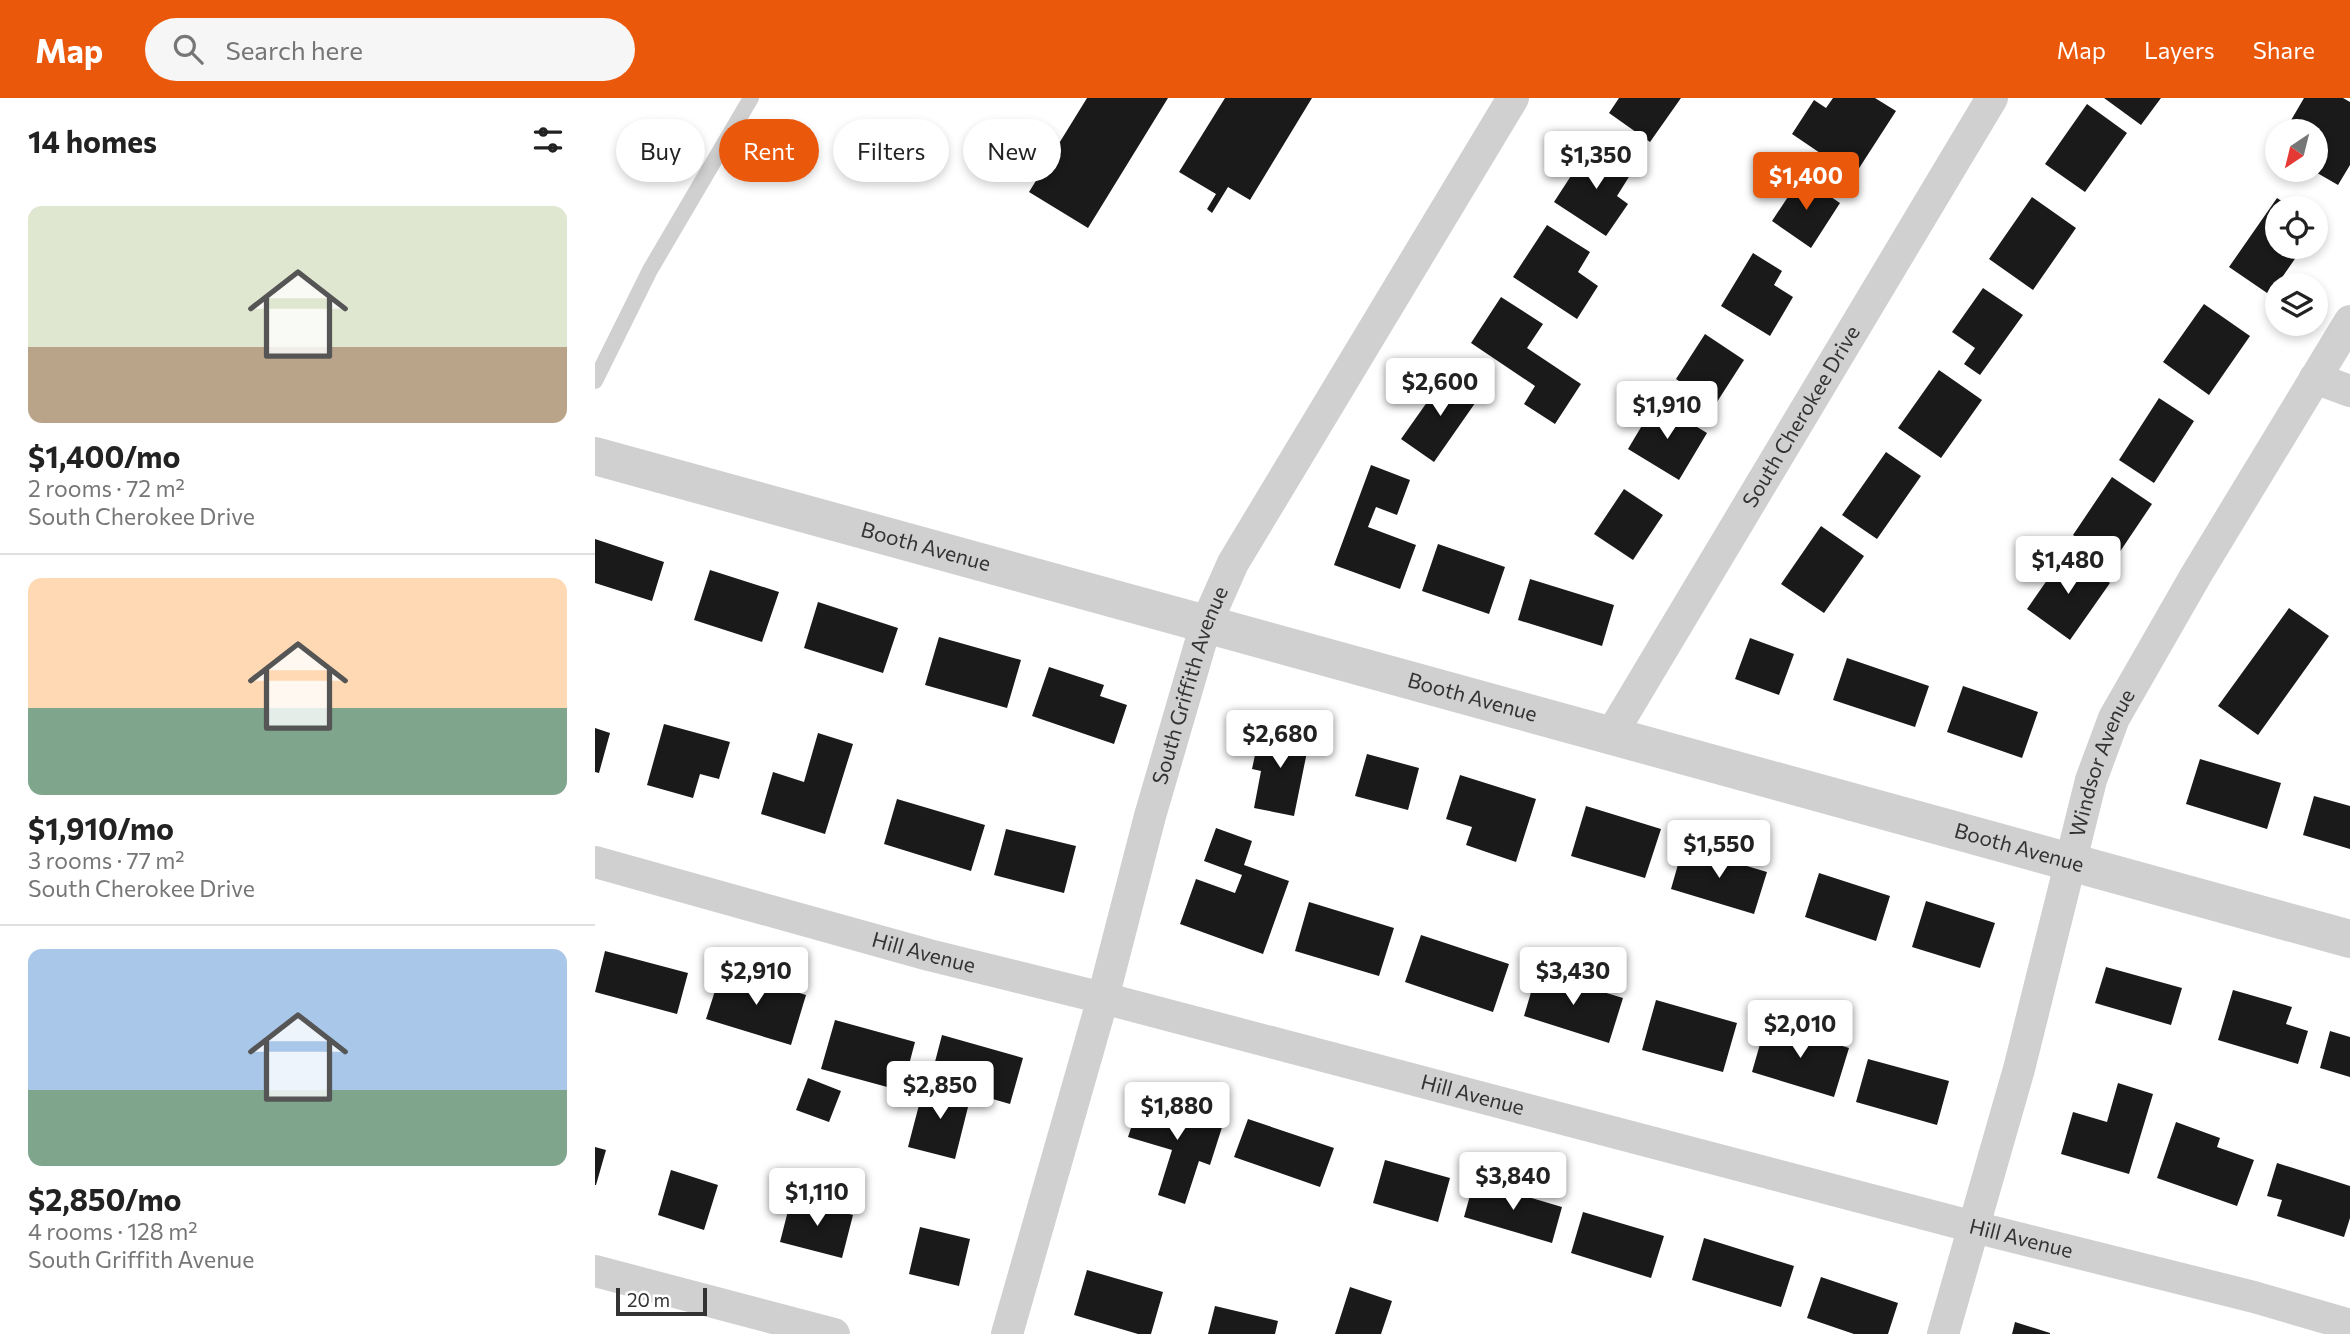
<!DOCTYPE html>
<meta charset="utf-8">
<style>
:root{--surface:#fff;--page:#f6f6f6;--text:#222;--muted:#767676;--line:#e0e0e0;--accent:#ea580c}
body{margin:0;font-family:Commissioner,sans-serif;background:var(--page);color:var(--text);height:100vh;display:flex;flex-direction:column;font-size:26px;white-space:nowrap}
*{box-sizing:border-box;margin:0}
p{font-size:23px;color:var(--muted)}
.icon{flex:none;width:38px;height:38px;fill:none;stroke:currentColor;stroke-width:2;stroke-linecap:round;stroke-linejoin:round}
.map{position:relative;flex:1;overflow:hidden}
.panel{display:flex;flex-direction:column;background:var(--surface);width:595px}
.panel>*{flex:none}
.banner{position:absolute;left:21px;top:21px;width:665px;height:63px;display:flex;gap:14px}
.needle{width:46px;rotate:215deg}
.tools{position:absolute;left:1670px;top:21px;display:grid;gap:14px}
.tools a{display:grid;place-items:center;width:63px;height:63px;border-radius:50%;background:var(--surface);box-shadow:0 4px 10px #0003;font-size:35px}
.scale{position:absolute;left:21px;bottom:18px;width:91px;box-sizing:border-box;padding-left:7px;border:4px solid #333;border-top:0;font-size:19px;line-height:24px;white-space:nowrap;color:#333;-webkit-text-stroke:5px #fff;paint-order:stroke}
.price{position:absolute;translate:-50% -60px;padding:0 16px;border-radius:7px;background:#fff;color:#222;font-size:23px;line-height:46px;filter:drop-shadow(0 2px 4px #0008)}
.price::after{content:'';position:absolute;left:50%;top:42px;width:21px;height:16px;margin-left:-10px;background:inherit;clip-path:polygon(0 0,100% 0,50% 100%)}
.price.current{background:var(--accent);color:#fff}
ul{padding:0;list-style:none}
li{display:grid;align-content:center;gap:14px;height:371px;padding:0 28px}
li+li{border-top:2px solid var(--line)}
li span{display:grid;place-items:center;height:217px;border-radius:14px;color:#555}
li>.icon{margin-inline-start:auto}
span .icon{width:126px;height:126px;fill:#fffc;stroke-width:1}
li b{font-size:30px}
h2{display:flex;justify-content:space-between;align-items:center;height:84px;padding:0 28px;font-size:30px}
.pill{padding:0 24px;border-radius:32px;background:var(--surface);box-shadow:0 4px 10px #0003;font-size:24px;line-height:63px}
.pill.current{background:var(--accent);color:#fff}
header{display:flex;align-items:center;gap:42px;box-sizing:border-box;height:98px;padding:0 35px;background:var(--accent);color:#fff}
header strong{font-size:33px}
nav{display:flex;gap:38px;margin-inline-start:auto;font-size:24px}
.search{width:490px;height:63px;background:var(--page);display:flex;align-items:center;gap:18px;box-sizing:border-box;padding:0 24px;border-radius:38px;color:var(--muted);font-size:26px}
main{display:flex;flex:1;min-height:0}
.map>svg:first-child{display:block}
.building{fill:#1a1a1a}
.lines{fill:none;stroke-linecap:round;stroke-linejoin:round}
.service{stroke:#d0d0d0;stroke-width:16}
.minor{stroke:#d0d0d0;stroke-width:32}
.tertiary{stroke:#d0d0d0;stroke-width:38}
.labels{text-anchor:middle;stroke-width:7;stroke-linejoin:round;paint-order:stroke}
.street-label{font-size:21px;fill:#333;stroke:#fff}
</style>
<header>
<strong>Map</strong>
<div class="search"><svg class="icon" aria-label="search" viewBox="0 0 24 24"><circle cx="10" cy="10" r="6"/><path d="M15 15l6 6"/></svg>Search here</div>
<nav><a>Map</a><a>Layers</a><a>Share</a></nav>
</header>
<main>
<section class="panel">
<h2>14 homes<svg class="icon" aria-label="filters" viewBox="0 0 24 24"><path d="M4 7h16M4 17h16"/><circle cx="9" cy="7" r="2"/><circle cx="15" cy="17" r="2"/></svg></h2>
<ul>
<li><span style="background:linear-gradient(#dfe7d0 65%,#b9a48a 0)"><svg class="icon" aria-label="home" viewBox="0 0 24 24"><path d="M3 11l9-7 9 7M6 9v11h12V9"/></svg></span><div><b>$1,400/mo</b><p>2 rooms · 72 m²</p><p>South Cherokee Drive</p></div></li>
<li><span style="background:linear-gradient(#ffd9b3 60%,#7fa58c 0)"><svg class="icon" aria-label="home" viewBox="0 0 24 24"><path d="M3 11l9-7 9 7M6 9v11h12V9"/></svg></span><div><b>$1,910/mo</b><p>3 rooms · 77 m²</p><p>South Cherokee Drive</p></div></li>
<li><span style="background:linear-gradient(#a9c7e8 65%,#7fa58c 0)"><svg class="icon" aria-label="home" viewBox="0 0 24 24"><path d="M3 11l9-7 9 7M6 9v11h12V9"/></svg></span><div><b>$2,850/mo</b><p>4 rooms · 128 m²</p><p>South Griffith Avenue</p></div></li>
</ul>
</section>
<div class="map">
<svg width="1755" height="1236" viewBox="0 0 1755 1236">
<rect width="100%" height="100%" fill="#fff"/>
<!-- building -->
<path class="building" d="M492,0H573L493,130L434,94Z
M630,0H717L655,102L633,89L617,115L612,111L621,96L584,74Z
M1024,0H1086L1055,44L1014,15Z
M1238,0H1280L1301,13L1259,78L1197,36L1219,2L1231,10Z
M1509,0H1566L1546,27Z
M1709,0H1748L1755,4V67L1743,87L1717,72H1720V33H1711L1695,24Z
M1492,6L1532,35L1490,94L1450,66Z
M996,47L1037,74L1022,98L1033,106L1011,138L959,104Z
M1206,79L1245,105L1216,150L1177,123Z
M1437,99L1481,130L1438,192L1394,161Z
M1682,100L1697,110H1682V149H1708L1675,197L1634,169Z
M952,127L995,154L983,174L1003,188L982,221L918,179Z
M1158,155L1187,173L1179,187L1198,199L1175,238L1126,208Z
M1388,190L1428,217L1385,277L1369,266L1380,250L1357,234Z
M906,199L948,226L932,250L986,286L960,326L929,306L940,288L876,245Z
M1609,206L1655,238L1614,297L1568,264Z
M1110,236L1149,262L1120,307L1081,281Z
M1344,272L1387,302L1346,360L1303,330Z
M852,276L885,298L839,364L806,341Z
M1564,300L1599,323L1559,385L1524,362Z
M1061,304L1112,335L1084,382L1033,351Z
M1291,354L1326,378L1282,441L1247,417Z
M776,367L815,382L802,417L781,409L773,429L821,447L805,491L739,467Z
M1517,379L1557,406L1518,464L1478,437Z
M1029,391L1068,417L1038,462L999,436Z
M1226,428L1269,458L1229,515L1186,486Z
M0,441L69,464L57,503L0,485Z
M843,446L910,469L894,516L827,493Z
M1471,455L1515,485L1475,542L1432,511Z
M115,472L184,494L167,544L99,522Z
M935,481L1019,507L1007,548L923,522Z
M223,504L303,530L288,575L209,550Z
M1694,510L1734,538L1663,637L1623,608Z
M344,539L426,562L412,610L330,587Z
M1155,540L1199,556L1184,597L1140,581Z
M1252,560L1334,588L1320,629L1238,602Z
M454,569L509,587L505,598L532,607L519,646L437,618Z
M1368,588L1443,614L1427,660L1352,634Z
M69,626L135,644L124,681L105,676L98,700L52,687Z
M666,629L715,639L699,718L659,710L666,673L657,671Z
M0,630L15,635L4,675L0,674Z
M223,635L258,646L230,736L166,716L178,674L209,684Z
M772,656L824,670L813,712L760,698Z
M1605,661L1686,685L1672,731L1591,706Z
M865,677L941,701L921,764L871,747L877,729L851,721Z
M1719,698L1755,708V751L1708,737Z
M302,701L390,727L376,773L289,746Z
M991,708L1066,731L1050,780L976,758Z
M621,730L657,743L649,767L694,783L668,856L585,826L601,781L640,795L647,777L609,763Z
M411,731L481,748L469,795L399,777Z
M1088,749L1172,774L1159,816L1076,791Z
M1224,775L1295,798L1281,843L1210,819Z
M1331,803L1400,825L1385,870L1317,849Z
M714,804L799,830L784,878L700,853Z
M826,837L914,866L898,914L810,884Z
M10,853L93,875L82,916L0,894Z
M1511,869L1587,890L1576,927L1500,905Z
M127,871L211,897L196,947L111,921Z
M942,874L1028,900L1014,945L929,918Z
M1638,892L1697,909L1691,926L1713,933L1703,966L1623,942Z
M1061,902L1142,925L1128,974L1047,952Z
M240,922L320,944L307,993L226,971Z
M1171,925L1254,950L1239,999L1157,974Z
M1735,933L1755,939V979L1725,970Z
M347,937L428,960L415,1006L335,983Z
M1273,961L1354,983L1342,1027L1261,1004Z
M213,980L246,993L234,1024L201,1012Z
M330,984L376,997L360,1061L313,1049Z
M1523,985L1558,996L1534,1076L1466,1056L1478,1014L1512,1024Z
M547,997L629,1023L615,1067L604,1063L590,1106L563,1097L577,1052L533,1039Z
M653,1021L739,1050L725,1089L639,1059Z
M1581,1024L1625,1040L1622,1049L1659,1062L1642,1108L1562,1080Z
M0,1049L11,1052L1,1087H0Z
M790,1062L855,1080L843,1124L778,1105Z
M1682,1065L1755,1088V1120L1749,1139L1682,1118L1687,1102L1672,1098Z
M76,1072L123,1087L109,1132L63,1117Z
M879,1083L967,1109L957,1145L869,1119Z
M196,1101L258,1117L247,1160L185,1144Z
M988,1114L1069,1138L1056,1180L976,1155Z
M325,1129L375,1141L364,1188L314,1176Z
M1109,1140L1199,1168L1186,1209L1097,1182Z
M492,1172L568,1194L556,1236H543L479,1217Z
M1226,1179L1303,1205L1293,1236H1259L1212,1220Z
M755,1189L797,1203L786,1236H740Z
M620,1208L683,1223L680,1236H613Z
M1420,1224L1455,1235V1236H1417Z"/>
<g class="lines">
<!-- service -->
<path class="service" d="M0,283L55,172L156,0"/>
<!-- minor -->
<g class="minor">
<path d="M1720,280L1755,293"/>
<path id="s1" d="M1016,637L1397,0"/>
<path id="s2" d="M0,764L334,857L508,900L1379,1129L1659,1199L1755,1227"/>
<path d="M0,1173L239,1236"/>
<path id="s3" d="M412,1236L508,900L555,718L611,526L638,465L918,0"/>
<path id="s4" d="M1348,1236L1424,971L1496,682L1519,620L1601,477L1755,223"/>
</g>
<!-- tertiary -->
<path class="tertiary" id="s5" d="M0,358L1755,841"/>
</g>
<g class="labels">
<!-- street labels -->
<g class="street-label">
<text dy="7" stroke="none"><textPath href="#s1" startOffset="371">South Cherokee Drive</textPath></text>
<text dy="7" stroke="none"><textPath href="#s5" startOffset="343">Booth Avenue</textPath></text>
<text dy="7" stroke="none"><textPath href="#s3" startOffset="674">South Griffith Avenue</textPath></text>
<text dy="7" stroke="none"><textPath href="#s5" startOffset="910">Booth Avenue</textPath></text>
<text dy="7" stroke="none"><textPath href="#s4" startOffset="593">Windsor Avenue</textPath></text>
<text dy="7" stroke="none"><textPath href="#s5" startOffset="1477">Booth Avenue</textPath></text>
<text dy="7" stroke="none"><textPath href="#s2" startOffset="341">Hill Avenue</textPath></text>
<text dy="7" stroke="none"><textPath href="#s2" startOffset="908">Hill Avenue</textPath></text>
<text dy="7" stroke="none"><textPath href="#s2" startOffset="1475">Hill Avenue</textPath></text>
</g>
</g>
</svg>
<div class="tools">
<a><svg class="needle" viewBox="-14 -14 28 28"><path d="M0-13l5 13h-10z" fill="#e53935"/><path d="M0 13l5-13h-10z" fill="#767676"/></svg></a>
<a><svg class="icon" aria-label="locate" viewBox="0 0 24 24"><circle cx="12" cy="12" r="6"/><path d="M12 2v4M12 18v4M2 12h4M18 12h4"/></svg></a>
<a><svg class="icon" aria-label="layers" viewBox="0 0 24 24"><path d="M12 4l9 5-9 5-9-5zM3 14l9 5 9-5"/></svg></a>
</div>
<div class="scale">20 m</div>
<b class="price" style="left:1001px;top:93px">$1,350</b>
<b class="price current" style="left:1211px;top:114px">$1,400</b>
<b class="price" style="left:845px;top:320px">$2,600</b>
<b class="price" style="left:1072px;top:343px">$1,910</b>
<b class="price" style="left:1473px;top:498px">$1,480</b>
<b class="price" style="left:685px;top:672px">$2,680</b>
<b class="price" style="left:1124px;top:782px">$1,550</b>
<b class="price" style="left:161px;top:909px">$2,910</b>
<b class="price" style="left:978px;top:909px">$3,430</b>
<b class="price" style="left:1205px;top:962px">$2,010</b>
<b class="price" style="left:345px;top:1023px">$2,850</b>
<b class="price" style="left:582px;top:1044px">$1,880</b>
<b class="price" style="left:918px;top:1114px">$3,840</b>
<b class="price" style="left:222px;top:1130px">$1,110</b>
<div class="banner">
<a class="pill">Buy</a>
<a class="pill current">Rent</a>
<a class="pill">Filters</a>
<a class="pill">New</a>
</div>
</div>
</main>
